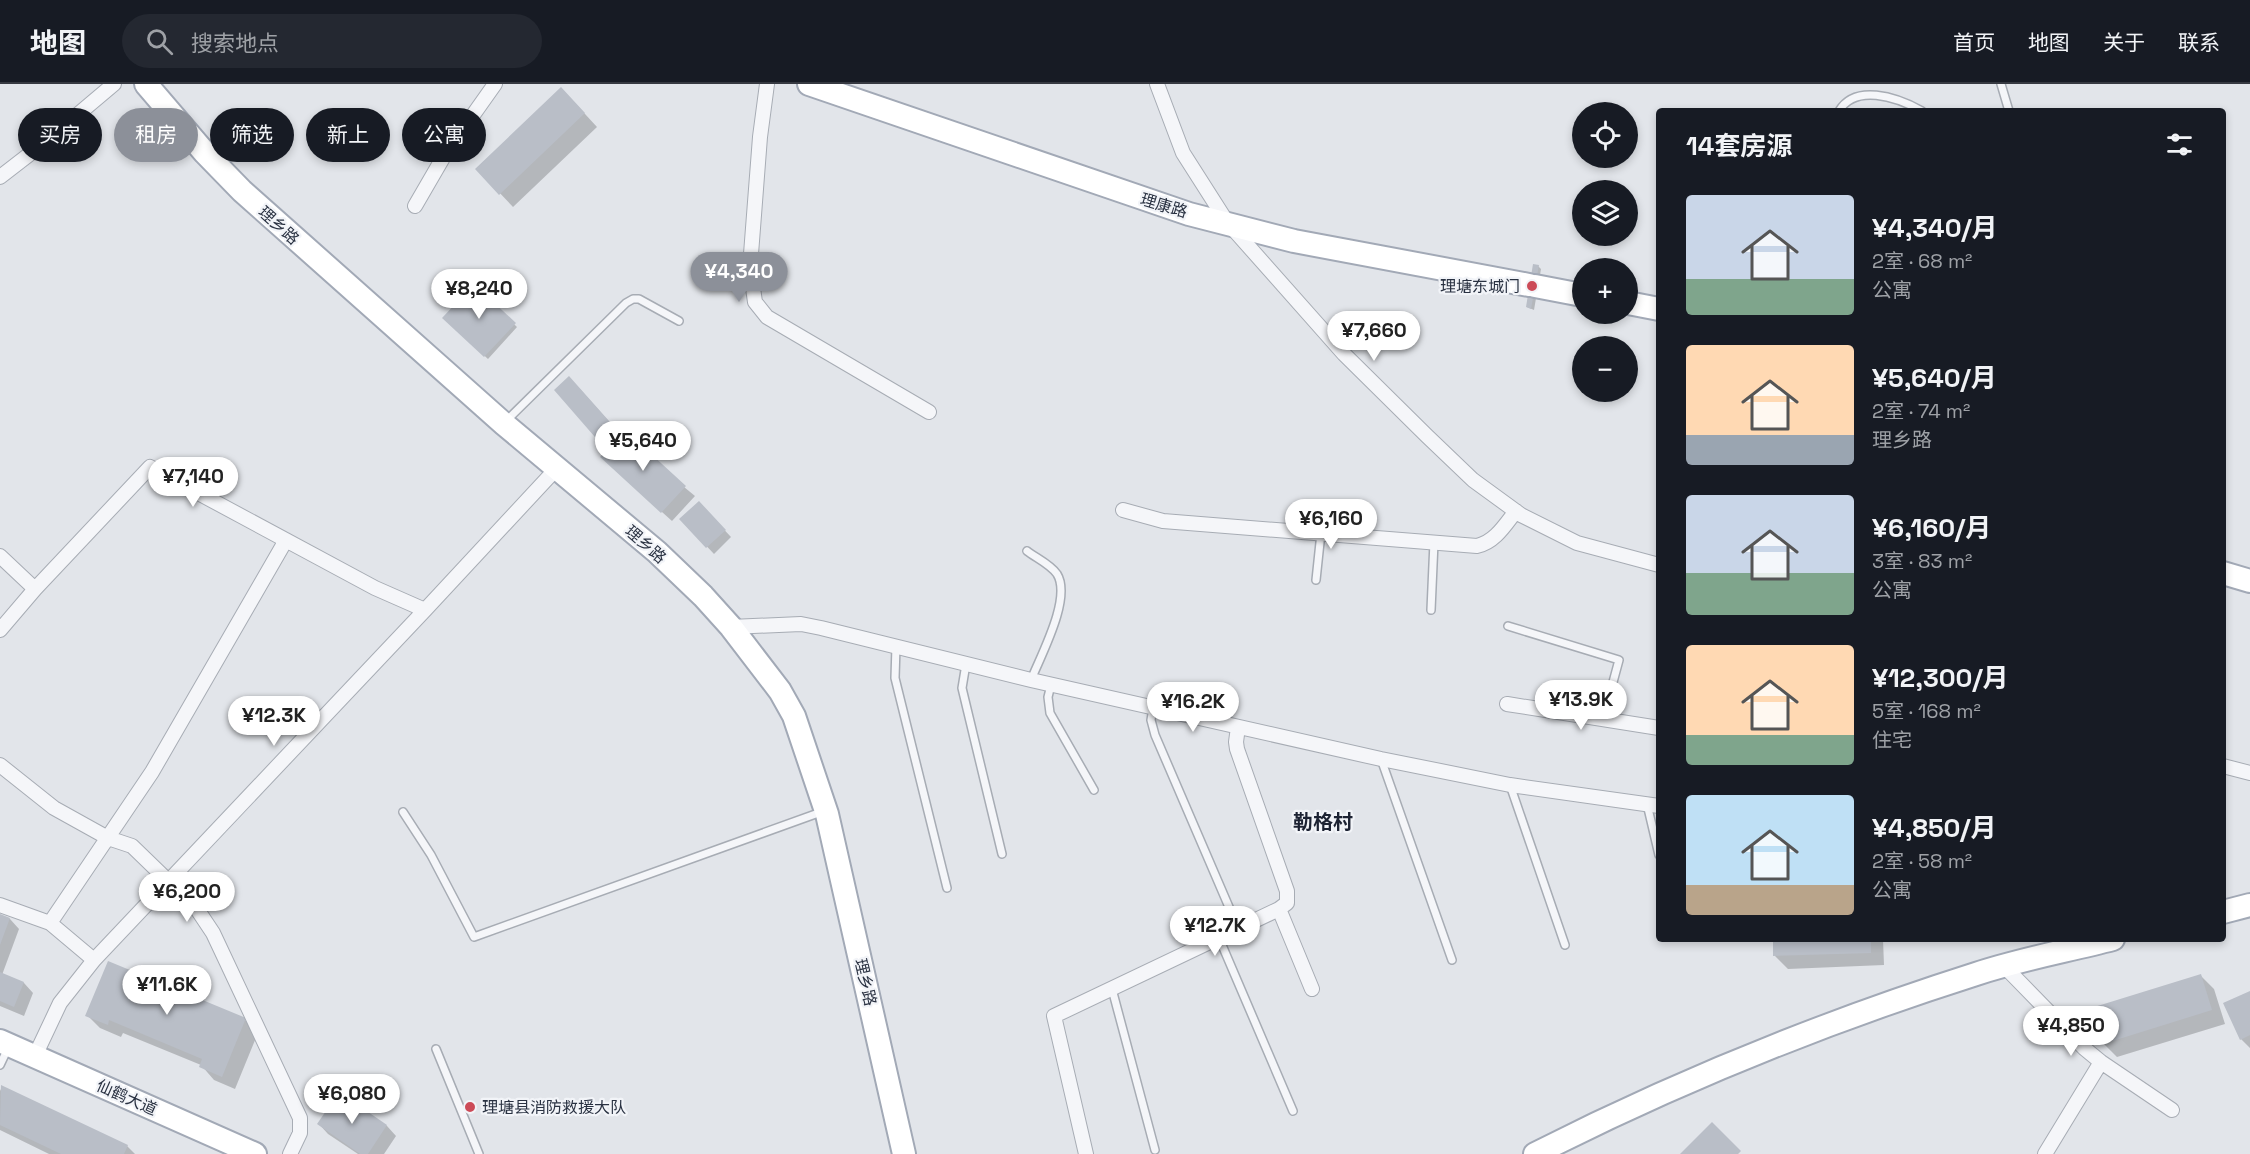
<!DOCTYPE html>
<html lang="zh">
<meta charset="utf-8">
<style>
:root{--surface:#171b24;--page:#242831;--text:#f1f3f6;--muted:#9ea1a6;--line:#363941;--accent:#8c9099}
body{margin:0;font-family:"Space Grotesk","Noto Sans SC",sans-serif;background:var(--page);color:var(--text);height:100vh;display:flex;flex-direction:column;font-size:22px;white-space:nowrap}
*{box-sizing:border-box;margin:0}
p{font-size:20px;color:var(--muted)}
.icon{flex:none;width:33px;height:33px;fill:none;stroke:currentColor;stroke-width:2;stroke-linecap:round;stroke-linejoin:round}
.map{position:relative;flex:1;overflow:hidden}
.side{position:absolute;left:1656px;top:24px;width:570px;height:834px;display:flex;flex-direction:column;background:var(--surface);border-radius:6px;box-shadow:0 3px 9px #0003}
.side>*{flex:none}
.guide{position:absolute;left:18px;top:24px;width:570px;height:54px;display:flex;gap:12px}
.buttons{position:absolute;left:1572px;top:18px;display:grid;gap:12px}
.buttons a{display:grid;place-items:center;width:66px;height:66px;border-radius:50%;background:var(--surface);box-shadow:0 3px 9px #0003;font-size:30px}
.price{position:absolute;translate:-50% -51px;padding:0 14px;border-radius:21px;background:#fff;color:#222;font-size:20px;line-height:39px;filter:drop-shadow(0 2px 3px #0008)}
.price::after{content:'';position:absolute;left:50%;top:36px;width:18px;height:14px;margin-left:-9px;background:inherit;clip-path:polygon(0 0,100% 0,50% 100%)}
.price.active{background:var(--accent);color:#fff}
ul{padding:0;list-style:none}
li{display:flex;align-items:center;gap:18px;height:150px;padding:0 30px}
li span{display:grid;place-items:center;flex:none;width:168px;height:120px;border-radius:6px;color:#555}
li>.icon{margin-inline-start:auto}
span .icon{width:72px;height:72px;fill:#fffc;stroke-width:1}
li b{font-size:26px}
h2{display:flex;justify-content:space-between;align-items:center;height:72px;padding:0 30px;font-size:26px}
.tag{padding:0 21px;border-radius:27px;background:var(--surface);box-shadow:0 3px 9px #0003;font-size:21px;line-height:54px}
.tag.active{background:var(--accent);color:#fff}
header{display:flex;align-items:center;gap:36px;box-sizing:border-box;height:84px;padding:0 30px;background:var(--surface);border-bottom:2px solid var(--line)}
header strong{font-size:28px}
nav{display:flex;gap:33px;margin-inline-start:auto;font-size:21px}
.search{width:420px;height:54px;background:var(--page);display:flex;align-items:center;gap:15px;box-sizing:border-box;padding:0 21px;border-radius:33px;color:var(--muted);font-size:22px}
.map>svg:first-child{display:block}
.shadow{fill:#0003}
.building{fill:#b9bec7}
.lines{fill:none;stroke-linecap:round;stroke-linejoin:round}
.service-casing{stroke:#a7acb4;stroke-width:10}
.minor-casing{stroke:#a7acb4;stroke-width:16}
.primary-casing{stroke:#a2a9b6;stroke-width:26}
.service{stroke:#f5f6f9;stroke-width:7}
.minor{stroke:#f5f6f9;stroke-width:14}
.primary{stroke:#fff;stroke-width:22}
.poi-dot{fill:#cc4b58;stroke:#f2f4f8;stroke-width:2}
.labels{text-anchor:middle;stroke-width:4.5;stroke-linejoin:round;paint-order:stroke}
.street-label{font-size:16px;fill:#2a3242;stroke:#f2f4f8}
.poi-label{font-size:16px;fill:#2a3242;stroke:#f2f4f8;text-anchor:end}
.quarter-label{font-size:20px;font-weight:bold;fill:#1d2333;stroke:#f2f4f8}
</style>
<header>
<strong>地图</strong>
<div class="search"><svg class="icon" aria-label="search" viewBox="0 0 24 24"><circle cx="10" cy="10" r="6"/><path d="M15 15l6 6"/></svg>搜索地点</div>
<nav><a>首页</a><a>地图</a><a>关于</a><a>联系</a></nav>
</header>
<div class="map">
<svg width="2250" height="1070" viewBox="0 0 2250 1070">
<rect width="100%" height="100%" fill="#e2e5ea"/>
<!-- shadow -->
<path class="shadow" d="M574,18L597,43L513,123L477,85Z
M1538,182L1541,185L1534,226L1527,223Z
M474,202L517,243L488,275L444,234Z
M579,304L622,352L695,412L672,437L612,383L610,366L602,359Z
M699,419L731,453L714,470L681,435Z
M0,831L10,835L19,845L2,891L24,899L33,909L24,932L0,922Z
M1774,855H1883L1884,881L1788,885L1775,872Z
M2201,892L2214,905L2225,940L2117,973L2104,960Z
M2250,908V964L2241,955Z
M87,931L245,936L258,949L235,1005L214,996L201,981L123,949L121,953L100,944Z
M2,1003L127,1062L135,1070H49L0,1046V1007Z
M339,1010L387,1042L396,1052L384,1070H358L328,1050L319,1040Z"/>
<!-- building -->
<path class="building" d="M561,3L585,29L499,111L475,85Z
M1533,180L1539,181L1531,225L1526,223Z
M474,200L516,239L484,273L442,234Z
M569,292L617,346L601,360L554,306Z
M625,346L686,402L661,429L600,373Z
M699,417L726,446L706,464L679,435Z
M0,830L10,834L0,861Z
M1773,855H1871V869L1773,872Z
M108,877L246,934L222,993L199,983L202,975L109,936L108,941L85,932Z
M0,888L24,898L14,923L0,917Z
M2201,890L2212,926L2103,960L2091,924Z
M2250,907V951L2240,956L2223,919Z
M1,1001L128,1061L124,1070H61L0,1041Z
M339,1008L387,1041L368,1070H360L317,1040Z
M1712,1038L1741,1067L1738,1070H1680Z"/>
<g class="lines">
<defs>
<path id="service" d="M2001,0L2009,27
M1839,27C1855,0 1895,12 1922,27
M505,338L626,219L633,215H639L679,237
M1027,467C1036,474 1050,480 1057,490C1072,514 1041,571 1031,596
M1316,496L1321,449
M1431,526L1434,458
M1508,542L1619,576L1603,635
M896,562L895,594L947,804
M966,580L962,604L1002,770
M1051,601L1048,613L1050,629L1094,706
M1153,624L1151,636L1155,651L1238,844
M1381,675L1452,876
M1510,701L1565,861
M1647,720L1659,771
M403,728L431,771L474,853L824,727
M1219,854L1293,1027
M1112,905L1155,1066
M436,965L479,1070
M0,981L8,964"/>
<path id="minor" d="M767,0L760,53L750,183L755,218L767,233L929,328
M1157,0L1183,69L1227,138L1344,270L1427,352L1473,396L1521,431L1577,459L1659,481
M0,93L44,59L114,0
M415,122L444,72L495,0
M1123,426L1163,437L1477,462C1495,458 1505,441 1516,427
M0,472L35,505
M731,543L801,540L821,544L1031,596L1381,675L1510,701L1659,722
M0,546L35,505L150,383L375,504L425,526
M1507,620L1659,644
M0,681L54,724L108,754L132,762L197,825L213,849L300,1034V1049L290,1070
M2223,682L2250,689
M0,821L50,839L94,876
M1279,825L1312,905
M50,839L152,688L286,456
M2004,882L2084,964L2101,978L2172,1026
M35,972L60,919L94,876L425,526L557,384
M1086,1070L1054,932L1279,825L1287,819V807L1237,665L1236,658L1238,643
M2045,1070L2101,978"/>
<path id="primary" d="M146,0L205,69L242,107L504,340L657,468L703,512L731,543L780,607L794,632L827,730L904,1070
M809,0L1189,130L1294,157L1529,201
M1535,202L1582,211
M1628,219L1659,225
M2223,489L2250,497
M2223,828L2250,821
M0,957L255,1070
M1535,1070C1677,998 1825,938 1976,890C2021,875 2067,867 2113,855"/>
</defs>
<!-- service casing -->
<use href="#service" class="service-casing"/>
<!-- minor casing -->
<use href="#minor" class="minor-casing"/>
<!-- primary casing -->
<use href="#primary" class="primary-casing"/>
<!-- service -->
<use href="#service" class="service"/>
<!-- minor -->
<use href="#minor" class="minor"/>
<!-- primary -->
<use href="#primary" class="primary"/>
</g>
<!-- markers -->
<g class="poi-dot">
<circle cx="1532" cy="202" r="6"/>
<circle cx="470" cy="1023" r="6"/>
</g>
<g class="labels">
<!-- street labels -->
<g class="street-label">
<text transform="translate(1164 121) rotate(17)" y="6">理康路</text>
<text transform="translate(279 141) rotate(42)" y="6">理乡路</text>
<text transform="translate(646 460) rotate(41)" y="6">理乡路</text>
<text transform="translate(866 898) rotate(77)" y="6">理乡路</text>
<text transform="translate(127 1013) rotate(24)" y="6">仙鹤大道</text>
</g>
<!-- poi labels -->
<g class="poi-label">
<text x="1520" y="208">理塘东城门</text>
<text x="482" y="1029" text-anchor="start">理塘县消防救援大队</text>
</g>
<!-- quarter labels -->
<g class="quarter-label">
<text x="1323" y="745">勒格村</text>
</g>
</g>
</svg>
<div class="buttons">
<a><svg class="icon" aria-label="locate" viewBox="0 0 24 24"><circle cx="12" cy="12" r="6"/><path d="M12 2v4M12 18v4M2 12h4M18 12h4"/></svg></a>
<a><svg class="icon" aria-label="layers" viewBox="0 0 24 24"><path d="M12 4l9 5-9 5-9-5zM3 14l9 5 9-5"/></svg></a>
<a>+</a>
<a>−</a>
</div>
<b class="price active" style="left:739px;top:219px">¥4,340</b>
<b class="price" style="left:479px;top:236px">¥8,240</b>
<b class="price" style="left:1374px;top:278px">¥7,660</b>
<b class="price" style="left:643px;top:388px">¥5,640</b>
<b class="price" style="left:193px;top:424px">¥7,140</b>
<b class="price" style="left:1331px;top:466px">¥6,160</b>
<b class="price" style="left:1581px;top:647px">¥13.9K</b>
<b class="price" style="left:1193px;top:649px">¥16.2K</b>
<b class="price" style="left:274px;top:663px">¥12.3K</b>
<b class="price" style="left:187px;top:839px">¥6,200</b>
<b class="price" style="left:1215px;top:873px">¥12.7K</b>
<b class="price" style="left:167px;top:932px">¥11.6K</b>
<b class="price" style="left:2071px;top:973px">¥4,850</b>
<b class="price" style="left:352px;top:1041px">¥6,080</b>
<div class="guide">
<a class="tag">买房</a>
<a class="tag active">租房</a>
<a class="tag">筛选</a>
<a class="tag">新上</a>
<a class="tag">公寓</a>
</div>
<section class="side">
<h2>14套房源<svg class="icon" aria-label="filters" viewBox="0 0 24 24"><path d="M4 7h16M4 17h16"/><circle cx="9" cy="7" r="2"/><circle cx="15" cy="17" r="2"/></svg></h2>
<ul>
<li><span style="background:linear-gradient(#c9d6e8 70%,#7fa58c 0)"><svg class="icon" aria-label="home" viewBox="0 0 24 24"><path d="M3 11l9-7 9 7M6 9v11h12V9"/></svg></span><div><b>¥4,340/月</b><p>2室 · 68 m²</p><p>公寓</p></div></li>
<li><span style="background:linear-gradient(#ffd9b3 75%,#9aa5b1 0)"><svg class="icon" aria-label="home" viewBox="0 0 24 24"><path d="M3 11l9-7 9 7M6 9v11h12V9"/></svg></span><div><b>¥5,640/月</b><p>2室 · 74 m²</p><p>理乡路</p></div></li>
<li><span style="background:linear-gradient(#c9d6e8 65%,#7fa58c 0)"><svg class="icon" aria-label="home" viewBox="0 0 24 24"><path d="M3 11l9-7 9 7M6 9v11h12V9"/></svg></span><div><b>¥6,160/月</b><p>3室 · 83 m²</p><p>公寓</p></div></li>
<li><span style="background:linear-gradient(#ffd9b3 75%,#7fa58c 0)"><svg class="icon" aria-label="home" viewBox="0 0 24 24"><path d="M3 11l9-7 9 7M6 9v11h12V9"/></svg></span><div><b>¥12,300/月</b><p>5室 · 168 m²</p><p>住宅</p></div></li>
<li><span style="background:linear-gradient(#bfe0f5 75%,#b9a48a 0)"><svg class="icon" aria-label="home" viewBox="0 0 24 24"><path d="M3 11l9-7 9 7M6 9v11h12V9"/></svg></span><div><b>¥4,850/月</b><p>2室 · 58 m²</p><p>公寓</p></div></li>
</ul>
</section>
</div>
